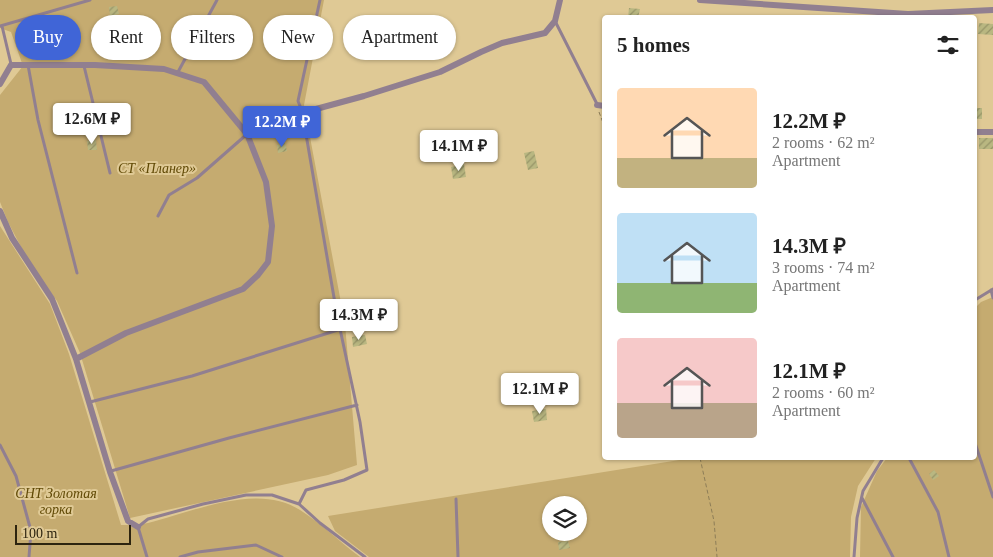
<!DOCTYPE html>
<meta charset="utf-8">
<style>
:root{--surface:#fff;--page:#f6f6f6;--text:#222;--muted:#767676;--accent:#4065d7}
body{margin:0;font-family:Georgia,serif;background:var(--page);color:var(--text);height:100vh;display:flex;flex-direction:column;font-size:19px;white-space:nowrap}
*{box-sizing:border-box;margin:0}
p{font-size:16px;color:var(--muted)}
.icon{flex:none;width:28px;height:28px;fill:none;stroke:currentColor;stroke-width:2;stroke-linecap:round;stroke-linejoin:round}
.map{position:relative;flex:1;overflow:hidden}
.details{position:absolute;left:602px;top:15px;width:375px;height:445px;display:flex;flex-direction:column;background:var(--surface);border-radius:5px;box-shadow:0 1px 4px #0004}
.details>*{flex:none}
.banner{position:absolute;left:15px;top:15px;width:475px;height:45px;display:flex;gap:10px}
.controls{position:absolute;left:542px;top:496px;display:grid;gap:10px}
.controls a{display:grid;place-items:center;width:45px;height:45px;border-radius:50%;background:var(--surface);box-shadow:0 1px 4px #0004;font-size:25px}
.scale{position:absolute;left:15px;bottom:12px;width:116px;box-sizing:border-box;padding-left:5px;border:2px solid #2d240f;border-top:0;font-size:14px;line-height:18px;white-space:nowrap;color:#2d240f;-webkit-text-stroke:4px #dfc995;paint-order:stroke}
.price{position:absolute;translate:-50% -42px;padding:0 11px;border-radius:5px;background:#fff;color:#222;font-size:16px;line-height:32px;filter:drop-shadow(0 1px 2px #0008)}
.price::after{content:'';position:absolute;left:50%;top:30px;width:15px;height:11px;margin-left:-8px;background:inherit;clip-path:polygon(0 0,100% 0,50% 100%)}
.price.active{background:var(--accent);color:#fff}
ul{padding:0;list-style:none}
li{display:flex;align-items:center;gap:15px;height:125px;padding:0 15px}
li span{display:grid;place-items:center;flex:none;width:140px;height:100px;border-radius:5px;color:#555}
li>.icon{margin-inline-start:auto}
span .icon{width:60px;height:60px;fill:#fffc;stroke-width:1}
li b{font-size:21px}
h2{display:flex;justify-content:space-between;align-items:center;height:60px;padding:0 15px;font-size:21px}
.chip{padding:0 18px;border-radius:22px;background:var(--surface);box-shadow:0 1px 4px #0004;font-size:18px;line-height:45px}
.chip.active{background:var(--accent);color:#fff}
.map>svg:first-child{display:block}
.green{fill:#c5ab70;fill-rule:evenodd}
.building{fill:url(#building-hatch)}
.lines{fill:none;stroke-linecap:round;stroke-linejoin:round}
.path{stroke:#8d7d57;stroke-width:1;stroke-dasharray:4 2.5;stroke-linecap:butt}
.lane{stroke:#917f90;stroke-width:3}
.street{stroke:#917f90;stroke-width:6}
.labels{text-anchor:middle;stroke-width:4;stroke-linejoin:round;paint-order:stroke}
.park-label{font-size:14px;font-style:italic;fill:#604905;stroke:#dfc995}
</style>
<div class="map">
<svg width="993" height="557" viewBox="0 0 993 557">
<defs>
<pattern id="building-hatch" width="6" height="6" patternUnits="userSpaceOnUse" patternTransform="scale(1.25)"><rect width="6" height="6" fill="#b9b781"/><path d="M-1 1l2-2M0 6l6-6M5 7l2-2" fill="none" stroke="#979568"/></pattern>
</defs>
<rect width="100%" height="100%" fill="#dfc995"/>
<!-- green -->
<path class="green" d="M0,0H324L304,105L345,324L357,465L328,475L130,518L80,353L57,301L30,264L8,222L0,202V95L23,66L11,32L0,28Z
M0,226L50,304L69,354L121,525C130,525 139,525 148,523C192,512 258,482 300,510C321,523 340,542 360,557H0Z
M993,297V557H860L861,507L877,471L887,458H975V308L981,302Z
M692,458H876L858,486L851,517L850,557H369L335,531L328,516ZM551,505H579V532H551Z"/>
<!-- building -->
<path class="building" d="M117,6L119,14L110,16L109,7Z
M629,8L640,9L638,18H628Z
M979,23L993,24V35L978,34Z
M975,108H982V119H975Z
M979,138H993V149H979Z
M96,140L97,150H88L87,141Z
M285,143L287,151L278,153L277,145Z
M534,151L538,168L528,170L524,153Z
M464,164L466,177L453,179L451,167Z
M365,335L367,344L353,347L352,337Z
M546,409L547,420L534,422L532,411Z
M934,470L939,476L933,480L929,474Z
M568,541L570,548L559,550L558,542Z"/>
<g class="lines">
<!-- path -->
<path class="path" d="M599,112L605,128
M700,458L714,521L717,557"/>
<!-- lane -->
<path class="lane" d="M555,21L597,104
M0,26L90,0
M2,26L11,64
M28,65L38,120L77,273
M84,66L110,173
M178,72L217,0
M158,216L169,195L197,178L246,135
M991,290L993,298
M975,300L993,289
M90,402L192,376L341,329
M975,443L993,497
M0,445L16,476L31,531L29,557
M909,458L938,512L949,557
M111,471L229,438L357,405
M862,498L893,557
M456,499L458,557
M299,504L306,490L344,480L367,470L360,422L337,315L302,111L298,101L320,0
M147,557L138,527L148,519L203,504L246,495H272L299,504L320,523L365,557
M180,557L198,552L256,545L282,557
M854,557L857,518L863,491L883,458"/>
<!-- street -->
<path class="street" d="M700,0L908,14L993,10
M0,84L11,65H95L164,69L204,82L247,134L266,182L272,226L268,262L258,275L243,289L126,333L76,359
M597,105L605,106
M975,132H993
M247,134L288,113L316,109L364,96L440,72L481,52L502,43L545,33L555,21L560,0
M0,211L12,238L52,299L76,359L110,472L128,521L138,527"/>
</g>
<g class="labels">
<!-- park labels -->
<g class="park-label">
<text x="157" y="173">СТ «Планер»</text>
<text x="56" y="498">СНТ Золотая<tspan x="56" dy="16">горка</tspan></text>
</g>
</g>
</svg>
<div class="controls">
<a><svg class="icon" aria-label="layers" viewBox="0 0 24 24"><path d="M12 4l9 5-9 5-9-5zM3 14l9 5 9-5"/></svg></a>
</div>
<div class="scale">100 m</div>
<b class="price" style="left:92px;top:145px">12.6M ₽</b>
<b class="price active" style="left:282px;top:148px">12.2M ₽</b>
<b class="price" style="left:459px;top:172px">14.1M ₽</b>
<b class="price" style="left:359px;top:341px">14.3M ₽</b>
<b class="price" style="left:540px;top:415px">12.1M ₽</b>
<div class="banner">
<a class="chip active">Buy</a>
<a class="chip">Rent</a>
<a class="chip">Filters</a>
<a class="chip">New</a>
<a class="chip">Apartment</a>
</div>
<section class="details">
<h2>5 homes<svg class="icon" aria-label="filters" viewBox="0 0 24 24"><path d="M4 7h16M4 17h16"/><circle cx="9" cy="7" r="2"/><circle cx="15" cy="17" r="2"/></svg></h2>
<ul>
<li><span style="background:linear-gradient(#ffd9b3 70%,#c2b280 0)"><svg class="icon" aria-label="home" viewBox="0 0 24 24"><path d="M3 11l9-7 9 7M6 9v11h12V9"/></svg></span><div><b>12.2M ₽</b><p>2 rooms · 62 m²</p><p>Apartment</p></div></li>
<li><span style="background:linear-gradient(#bfe0f5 70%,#8fb573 0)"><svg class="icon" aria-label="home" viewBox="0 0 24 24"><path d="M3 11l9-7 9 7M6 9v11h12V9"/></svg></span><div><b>14.3M ₽</b><p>3 rooms · 74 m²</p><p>Apartment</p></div></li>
<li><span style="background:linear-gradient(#f6c9c9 65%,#b9a48a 0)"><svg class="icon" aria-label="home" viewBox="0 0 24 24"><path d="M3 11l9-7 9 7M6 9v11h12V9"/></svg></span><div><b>12.1M ₽</b><p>2 rooms · 60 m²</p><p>Apartment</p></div></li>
</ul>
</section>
</div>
